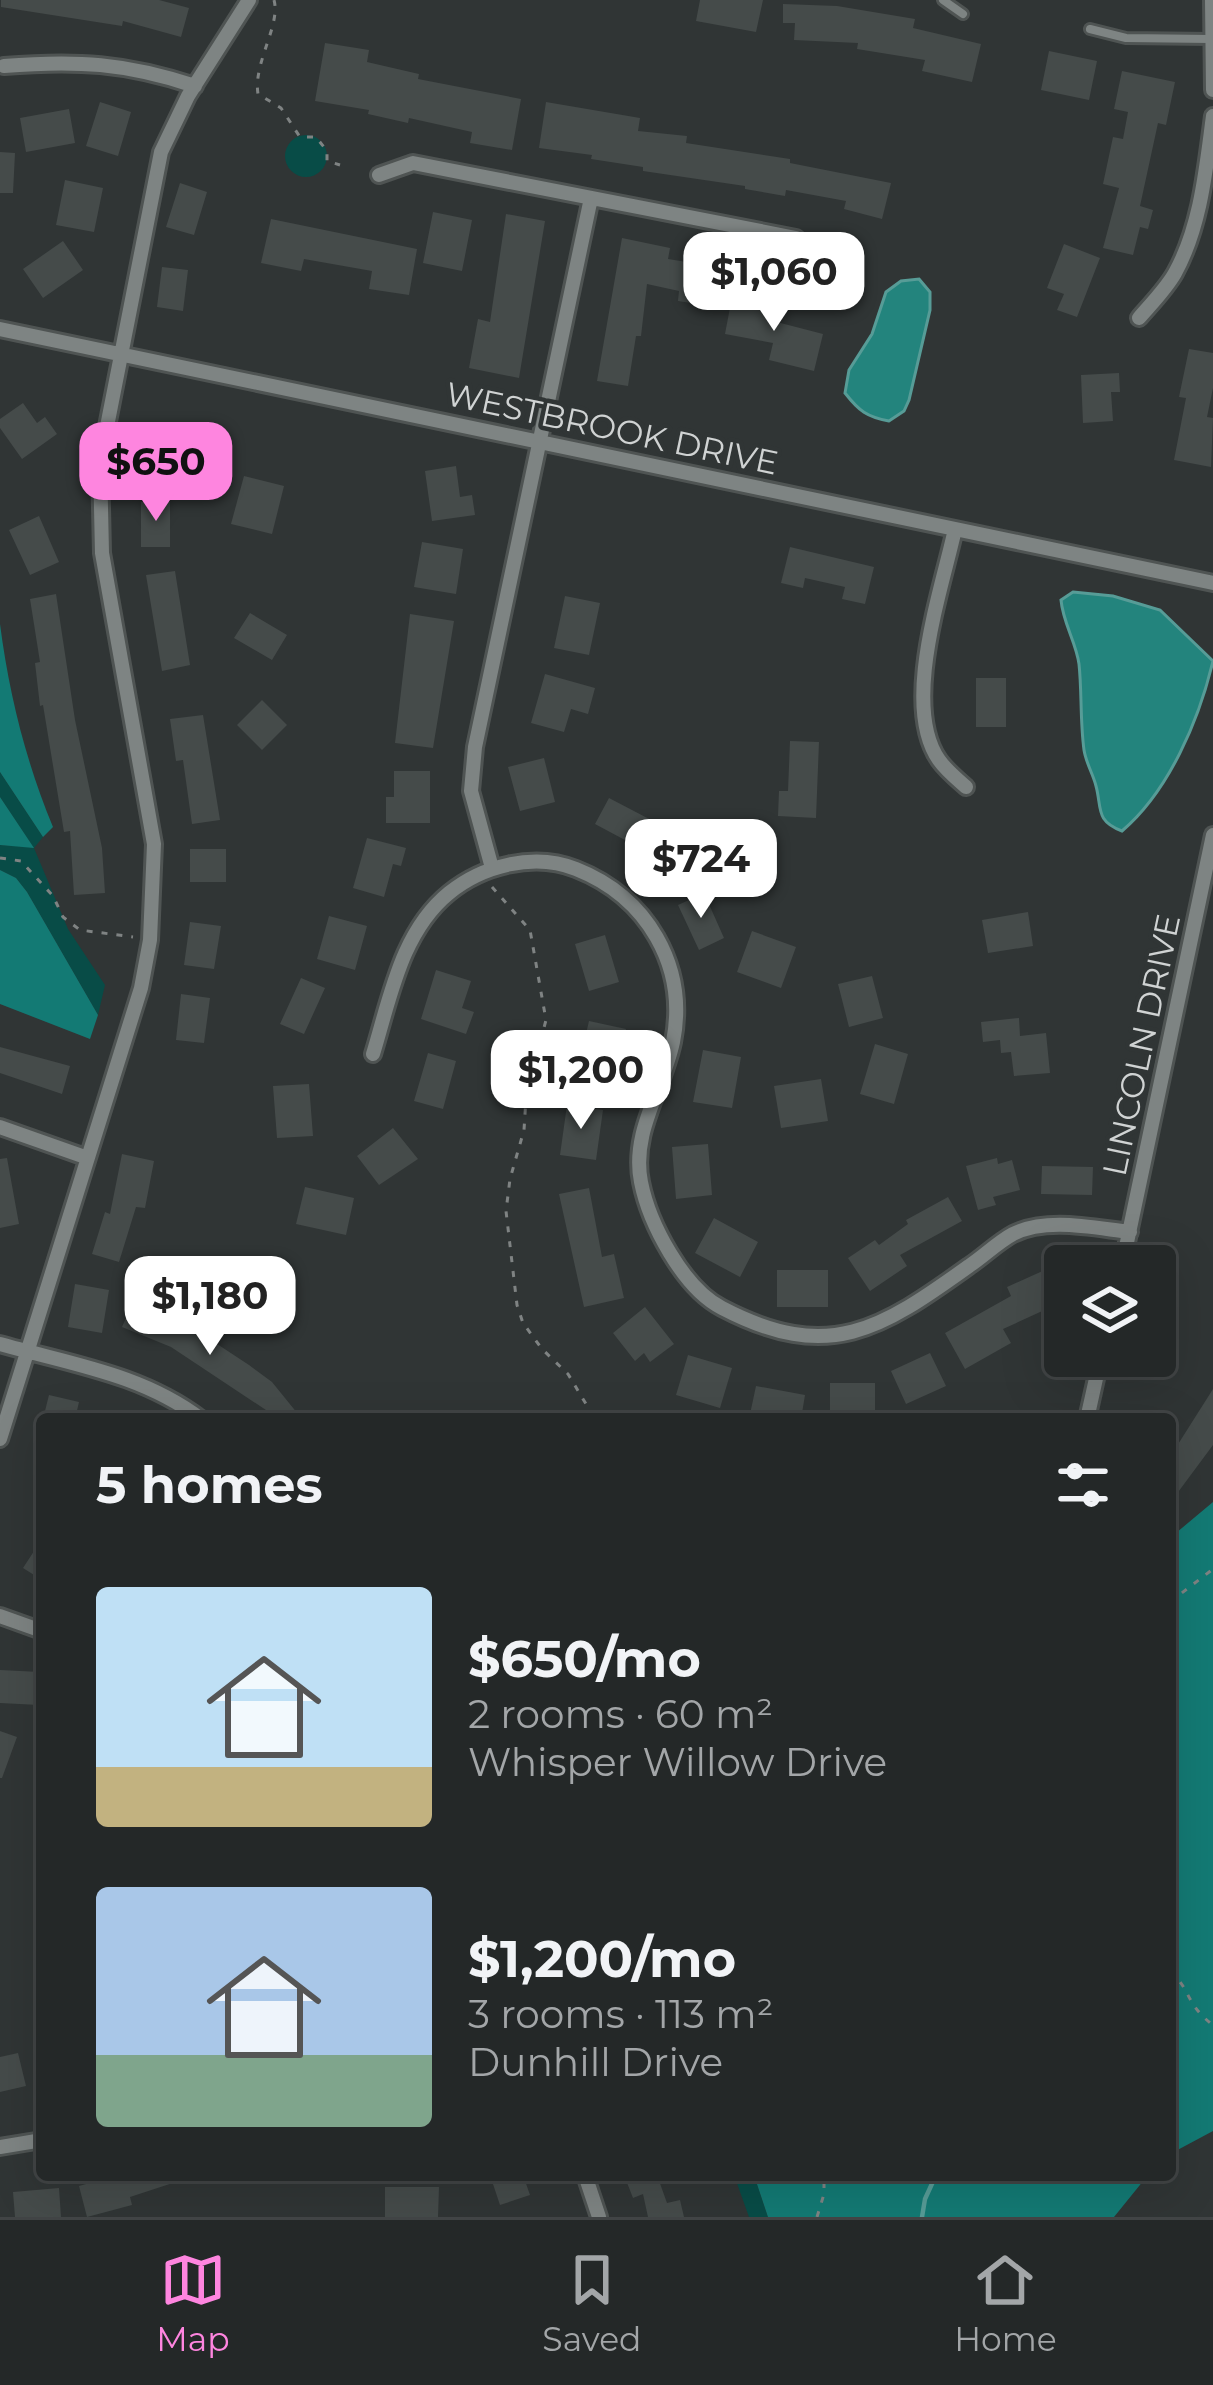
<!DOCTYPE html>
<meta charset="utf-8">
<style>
:root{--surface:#242828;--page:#303434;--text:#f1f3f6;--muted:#a3a6a8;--line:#414445;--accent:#fe85df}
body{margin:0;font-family:Montserrat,sans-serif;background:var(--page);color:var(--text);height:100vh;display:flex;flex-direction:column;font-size:45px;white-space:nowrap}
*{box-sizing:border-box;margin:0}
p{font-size:39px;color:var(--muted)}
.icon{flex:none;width:66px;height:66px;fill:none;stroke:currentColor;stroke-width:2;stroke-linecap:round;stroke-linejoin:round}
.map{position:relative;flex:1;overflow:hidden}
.side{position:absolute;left:36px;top:1413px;width:1140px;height:768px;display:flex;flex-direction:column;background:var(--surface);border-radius:12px;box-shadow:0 12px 48px #0002,0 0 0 3px var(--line)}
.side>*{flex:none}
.buttons{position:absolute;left:1044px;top:1245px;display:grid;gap:24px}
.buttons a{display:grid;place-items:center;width:132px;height:132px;border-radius:12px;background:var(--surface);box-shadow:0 12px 48px #0002,0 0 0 3px var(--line);font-size:60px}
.price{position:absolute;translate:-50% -102px;padding:0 27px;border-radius:24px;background:#fff;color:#222;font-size:39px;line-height:78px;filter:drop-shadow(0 3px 6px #0008)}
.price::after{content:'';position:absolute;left:50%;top:72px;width:36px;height:27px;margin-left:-18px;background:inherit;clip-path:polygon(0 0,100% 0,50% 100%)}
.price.current{background:var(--accent);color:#111}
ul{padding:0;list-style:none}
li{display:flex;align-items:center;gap:36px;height:300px;padding:0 60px}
li span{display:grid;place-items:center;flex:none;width:336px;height:240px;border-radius:12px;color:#555}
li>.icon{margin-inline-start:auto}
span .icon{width:144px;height:144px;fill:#fffc;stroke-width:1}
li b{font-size:51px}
h2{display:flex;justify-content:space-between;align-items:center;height:144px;padding:0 60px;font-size:51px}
.tabs{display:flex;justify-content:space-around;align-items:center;height:168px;border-top:3px solid var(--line);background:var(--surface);font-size:33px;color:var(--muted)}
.tabs a{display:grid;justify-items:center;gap:6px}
.tabs .current{color:var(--accent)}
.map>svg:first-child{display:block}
.green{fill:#084c47}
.forest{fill:#137a74}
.water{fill:#23847d;stroke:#579c97;stroke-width:3}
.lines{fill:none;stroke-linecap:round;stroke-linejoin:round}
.stream{stroke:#579c97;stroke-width:4.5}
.building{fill:#454b4a}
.service-casing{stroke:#4f5453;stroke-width:14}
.minor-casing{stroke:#4f5453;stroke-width:20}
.path{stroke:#7f8383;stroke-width:3;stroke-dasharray:6 9;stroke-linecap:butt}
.service{stroke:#7e8483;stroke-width:8}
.minor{stroke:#7e8483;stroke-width:14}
.labels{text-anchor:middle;stroke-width:9;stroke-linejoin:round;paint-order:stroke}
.street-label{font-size:33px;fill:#d0d3d3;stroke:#303535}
</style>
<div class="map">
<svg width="1213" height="2217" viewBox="0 0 1213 2217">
<rect width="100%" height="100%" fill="#303535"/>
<!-- green -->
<path class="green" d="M285 156a21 21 0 1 1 42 0a21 21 0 1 1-42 0Z
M0,772L43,837L34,848L68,929L105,985L98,1015L27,892L16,878L0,870V845L33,847L0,797Z
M734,2175H754L768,2217H749Z"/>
<!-- forest -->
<path class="forest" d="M0,624C9,694 26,762 53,827L43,837L0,772Z
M0,797L34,848L0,845Z
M0,870L16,878L27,892L98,1015L90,1039L0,1004Z
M1213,1502V2131L1170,2154V1538Z
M754,2175H1148L1114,2217H768Z"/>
<!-- water -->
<path class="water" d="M919,279L930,292V310L909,400L904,411L889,421C867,417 859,411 845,393L849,370L872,334L886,292L901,281Z
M1073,592L1113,596L1160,610L1213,661C1199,720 1169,791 1122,831C1095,821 1102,808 1096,786C1093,774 1086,763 1084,750C1080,721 1082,692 1079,664C1076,642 1063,623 1061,600Z"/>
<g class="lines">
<!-- stream -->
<path class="stream" d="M922,2217L925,2199L936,2175"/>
</g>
<!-- building -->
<path class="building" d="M1,0H159L189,8L181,37L123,21L122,26L1,7Z
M700,0H763L756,32L696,21Z
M783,4L837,6L915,19L913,28L981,44L972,82L922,71L925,60L857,49L858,43L794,40L795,23H783Z
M325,43L369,50L367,62L419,74L418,79L521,99L512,150L470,143L472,132L409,118L408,123L368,114L369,110L315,101Z
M1049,51L1097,61L1089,100L1041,90Z
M1122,71L1175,82L1166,125L1158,123L1140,206L1153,210L1148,229L1140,227L1133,255L1103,248L1119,188L1103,184L1113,137L1123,139L1128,112L1114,109Z
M100,102L131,112L118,156L86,146Z
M546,102L640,118L638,131L687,136L686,143L790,159V163L891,183L882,219L844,209L846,201L786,190L785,196L745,189V186L643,171V167L591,159L592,155L539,148Z
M69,109L75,143L26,152L20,118Z
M0,152L15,153L13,193H0Z
M65,180L103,188L94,232L56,225Z
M180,183L207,192L194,235L166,227Z
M433,212L472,220L462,271L423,263Z
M506,214L545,221L519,378L469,368L478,319L490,322Z
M271,219L417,249L409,295L369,289L372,271L304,259L301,271L261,263Z
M622,238L670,248L668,259L724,268L717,307L678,301L679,291L647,284L641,336H636L628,386L597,381Z
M63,241L83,270L43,298L23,269Z
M1064,244L1100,258L1077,317L1057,310L1064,294L1047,288Z
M162,267L188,270L183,311L157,307Z
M732,297L771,305L769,320L823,334L814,371L769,360L773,343L725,334Z
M1189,349L1213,353V388L1207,417L1213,418L1211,467L1174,460L1186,398L1179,397Z
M1119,373L1120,392H1111L1113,421L1083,423L1081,375Z
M23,403L37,423L45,417L57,434L22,459L0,428V419Z
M181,436L192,463L147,481L136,455Z
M456,466L460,497L472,495L475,515L432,521L425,471Z
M244,476L284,486L272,534L231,524Z
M141,502H170V547H141Z
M39,516L59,562L30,575L9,530Z
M422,542L463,549L456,594L414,587Z
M790,547L874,567L865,604L842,599L845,587L805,578L803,588L781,583Z
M175,571L190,665L162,671L146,575Z
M56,594L75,720L102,848L105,893L74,895L70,831L64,832L43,705L40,706L35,663L40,662L30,599Z
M565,596L600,603L589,655L554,648Z
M250,613L287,635L272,660L234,638Z
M410,614L454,621L433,748L395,743Z
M545,674L595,688L588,714L571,709L564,732L531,723Z
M976,678H1006V727H976Z
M262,700L287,725L262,750L237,725Z
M203,715L220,820L192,824L183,760L176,761L170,719Z
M790,741L819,742L816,818L778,816L779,791H788Z
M544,758L555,802L520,811L508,767Z
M394,771H430V823H386V797H394Z
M609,798L653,821L638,847L595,824Z
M367,838L406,848L401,866L393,864L384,897L353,888Z
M190,849H226V882H190Z
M704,893L724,938L699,950L678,905Z
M1028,912L1033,946L988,953L982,920Z
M329,916L367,926L355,970L317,959Z
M190,922L221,926L214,969L184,965Z
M752,931L796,947L781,988L737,972Z
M605,935L619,982L589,991L575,944Z
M436,970L471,981L462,1008L474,1012L466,1034L421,1019Z
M872,976L883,1018L849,1027L838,984Z
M301,978L325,988L304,1034L280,1024Z
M181,994L210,998L204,1043L176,1040Z
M1019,1018L1020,1036L1046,1033L1050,1073L1014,1076L1011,1052L1001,1053L1000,1040L983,1042L981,1022Z
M589,1021L626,1029L614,1080L577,1072Z
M875,1044L908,1054L894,1104L860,1094Z
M0,1047L70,1066L62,1094L0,1073Z
M703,1050L741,1057L732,1108L693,1102Z
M428,1053L456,1061L443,1109L414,1101Z
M821,1079L828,1121L781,1128L774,1086Z
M309,1084L313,1136L277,1138L273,1086Z
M567,1105L603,1110L596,1160L560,1155Z
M393,1128L418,1159L379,1185L357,1156Z
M708,1144L712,1195L676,1199L672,1147Z
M122,1154L154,1161L145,1208L136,1207L119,1262L92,1254L105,1212L110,1214Z
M7,1158L19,1224L0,1228V1159Z
M997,1158L998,1164L1012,1160L1020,1190L993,1197L996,1205L978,1210L966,1166Z
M1042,1166L1093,1167L1092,1195L1041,1194Z
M305,1187L354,1198L346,1235L296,1224Z
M589,1188L602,1257L614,1254L624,1298L584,1307L559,1194Z
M948,1197L962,1221L900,1255L907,1266L870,1291L848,1258L875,1240L879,1245L908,1224L906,1220Z
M714,1218L758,1242L740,1277L695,1253Z
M1047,1269L1062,1302L1003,1329L1011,1343L965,1369L945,1333L1011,1296L1007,1287Z
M777,1270H828V1307H777Z
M75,1284L109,1290L102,1333L68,1327Z
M134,1300L176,1317L249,1365L272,1382L302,1419H260L269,1412L171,1347L122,1327Z
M645,1307L674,1344L650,1362L644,1353L635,1361L613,1333Z
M930,1353L946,1386L906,1404L891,1371Z
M688,1355L732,1368L720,1408L676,1395Z
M830,1383H875V1419H830Z
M756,1386L805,1395L801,1419H749Z
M1213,1389V1445L1170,1503V1445L1175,1449Z
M49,1395L79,1402L75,1419H43Z
M42,1539V1580L23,1568Z
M0,1670L40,1672L39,1705L0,1703Z
M0,1731L17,1737L2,1778H0Z
M18,2053L26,2086L0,2092V2057Z
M118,2175H188V2178L130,2197L132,2205L87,2217L79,2186Z
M490,2175H523L530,2195L500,2205Z
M624,2175H657L667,2203L680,2200L684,2217H648L643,2194L633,2198Z
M385,2187H439L438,2217H385Z
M59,2188L61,2217H15L13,2192Z"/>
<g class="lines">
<defs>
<path id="service" d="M943,0L963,14
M1090,29L1126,38L1211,39"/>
<path id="minor" d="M1212,0L1213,90
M4,66C76,60 126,63 195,86
M379,175L413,163L796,238L810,250L818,266
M1139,318C1151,304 1166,289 1175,273C1201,226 1206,168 1213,116
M0,329L1213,583
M955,529C942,589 901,705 939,760C946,770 957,779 966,787
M492,868L471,791L475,747L591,198
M373,1054C390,999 401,932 449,893C482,866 534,852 576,869C647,897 688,966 673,1042C663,1090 631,1132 641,1182C649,1223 683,1288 722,1308C829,1364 881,1329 969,1266C984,1256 998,1242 1013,1234C1047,1217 1094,1228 1130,1232
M0,1127L85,1157
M1122,1266L1213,835
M0,1344C70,1364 142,1374 201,1419
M1087,1419L1101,1356
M0,1439L141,988L150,940L154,844L102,553L100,462L161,152L188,96L249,0
M0,1616L42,1631
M0,2147L42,2140
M585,2175L599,2217"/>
</defs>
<!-- service casing -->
<use href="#service" class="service-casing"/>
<!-- minor casing -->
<use href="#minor" class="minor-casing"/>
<!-- path -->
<path class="path" d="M274,0C281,25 253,63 258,94L281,108L300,137H316L327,151V161L340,165
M0,858L21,861L53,896L63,917L80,930L133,937
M492,887L530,930L546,1020L526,1098L524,1130L510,1179L506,1211L517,1305L523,1323L542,1349L568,1374L595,1419
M1170,1602L1213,1569
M1170,1971C1191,1989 1185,2004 1213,2025
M817,2217L824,2194V2175"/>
<!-- service -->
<use href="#service" class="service"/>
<!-- minor -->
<use href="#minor" class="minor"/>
</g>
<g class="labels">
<!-- street labels -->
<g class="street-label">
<text transform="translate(612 428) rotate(12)" y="12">WESTBROOK DRIVE</text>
<text transform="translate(1141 1045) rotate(-78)" y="12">LINCOLN DRIVE</text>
</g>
</g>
</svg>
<div class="buttons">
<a><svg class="icon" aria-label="layers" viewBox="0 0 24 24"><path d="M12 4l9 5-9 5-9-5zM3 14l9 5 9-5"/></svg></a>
</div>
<b class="price" style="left:774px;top:334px">$1,060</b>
<b class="price current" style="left:156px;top:524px">$650</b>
<b class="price" style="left:701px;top:921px">$724</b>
<b class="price" style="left:581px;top:1132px">$1,200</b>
<b class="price" style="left:210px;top:1358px">$1,180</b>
<section class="side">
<h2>5 homes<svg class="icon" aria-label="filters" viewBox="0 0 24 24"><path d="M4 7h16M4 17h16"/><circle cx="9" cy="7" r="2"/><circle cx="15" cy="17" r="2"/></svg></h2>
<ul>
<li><span style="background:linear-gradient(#bfe0f5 75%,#c2b280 0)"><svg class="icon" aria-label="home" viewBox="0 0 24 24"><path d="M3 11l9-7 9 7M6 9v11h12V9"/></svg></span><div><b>$650/mo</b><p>2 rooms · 60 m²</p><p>Whisper Willow Drive</p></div></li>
<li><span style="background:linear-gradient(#a9c7e8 70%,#7fa58c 0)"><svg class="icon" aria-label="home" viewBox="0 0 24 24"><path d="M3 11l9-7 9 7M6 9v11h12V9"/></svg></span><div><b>$1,200/mo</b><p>3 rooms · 113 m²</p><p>Dunhill Drive</p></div></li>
</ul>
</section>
</div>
<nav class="tabs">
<a class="current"><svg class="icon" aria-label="map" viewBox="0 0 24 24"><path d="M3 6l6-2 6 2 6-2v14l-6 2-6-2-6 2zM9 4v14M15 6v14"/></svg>Map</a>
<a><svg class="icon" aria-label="saved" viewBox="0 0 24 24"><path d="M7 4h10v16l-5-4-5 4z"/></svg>Saved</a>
<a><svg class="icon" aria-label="home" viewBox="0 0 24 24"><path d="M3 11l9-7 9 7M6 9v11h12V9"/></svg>Home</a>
</nav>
